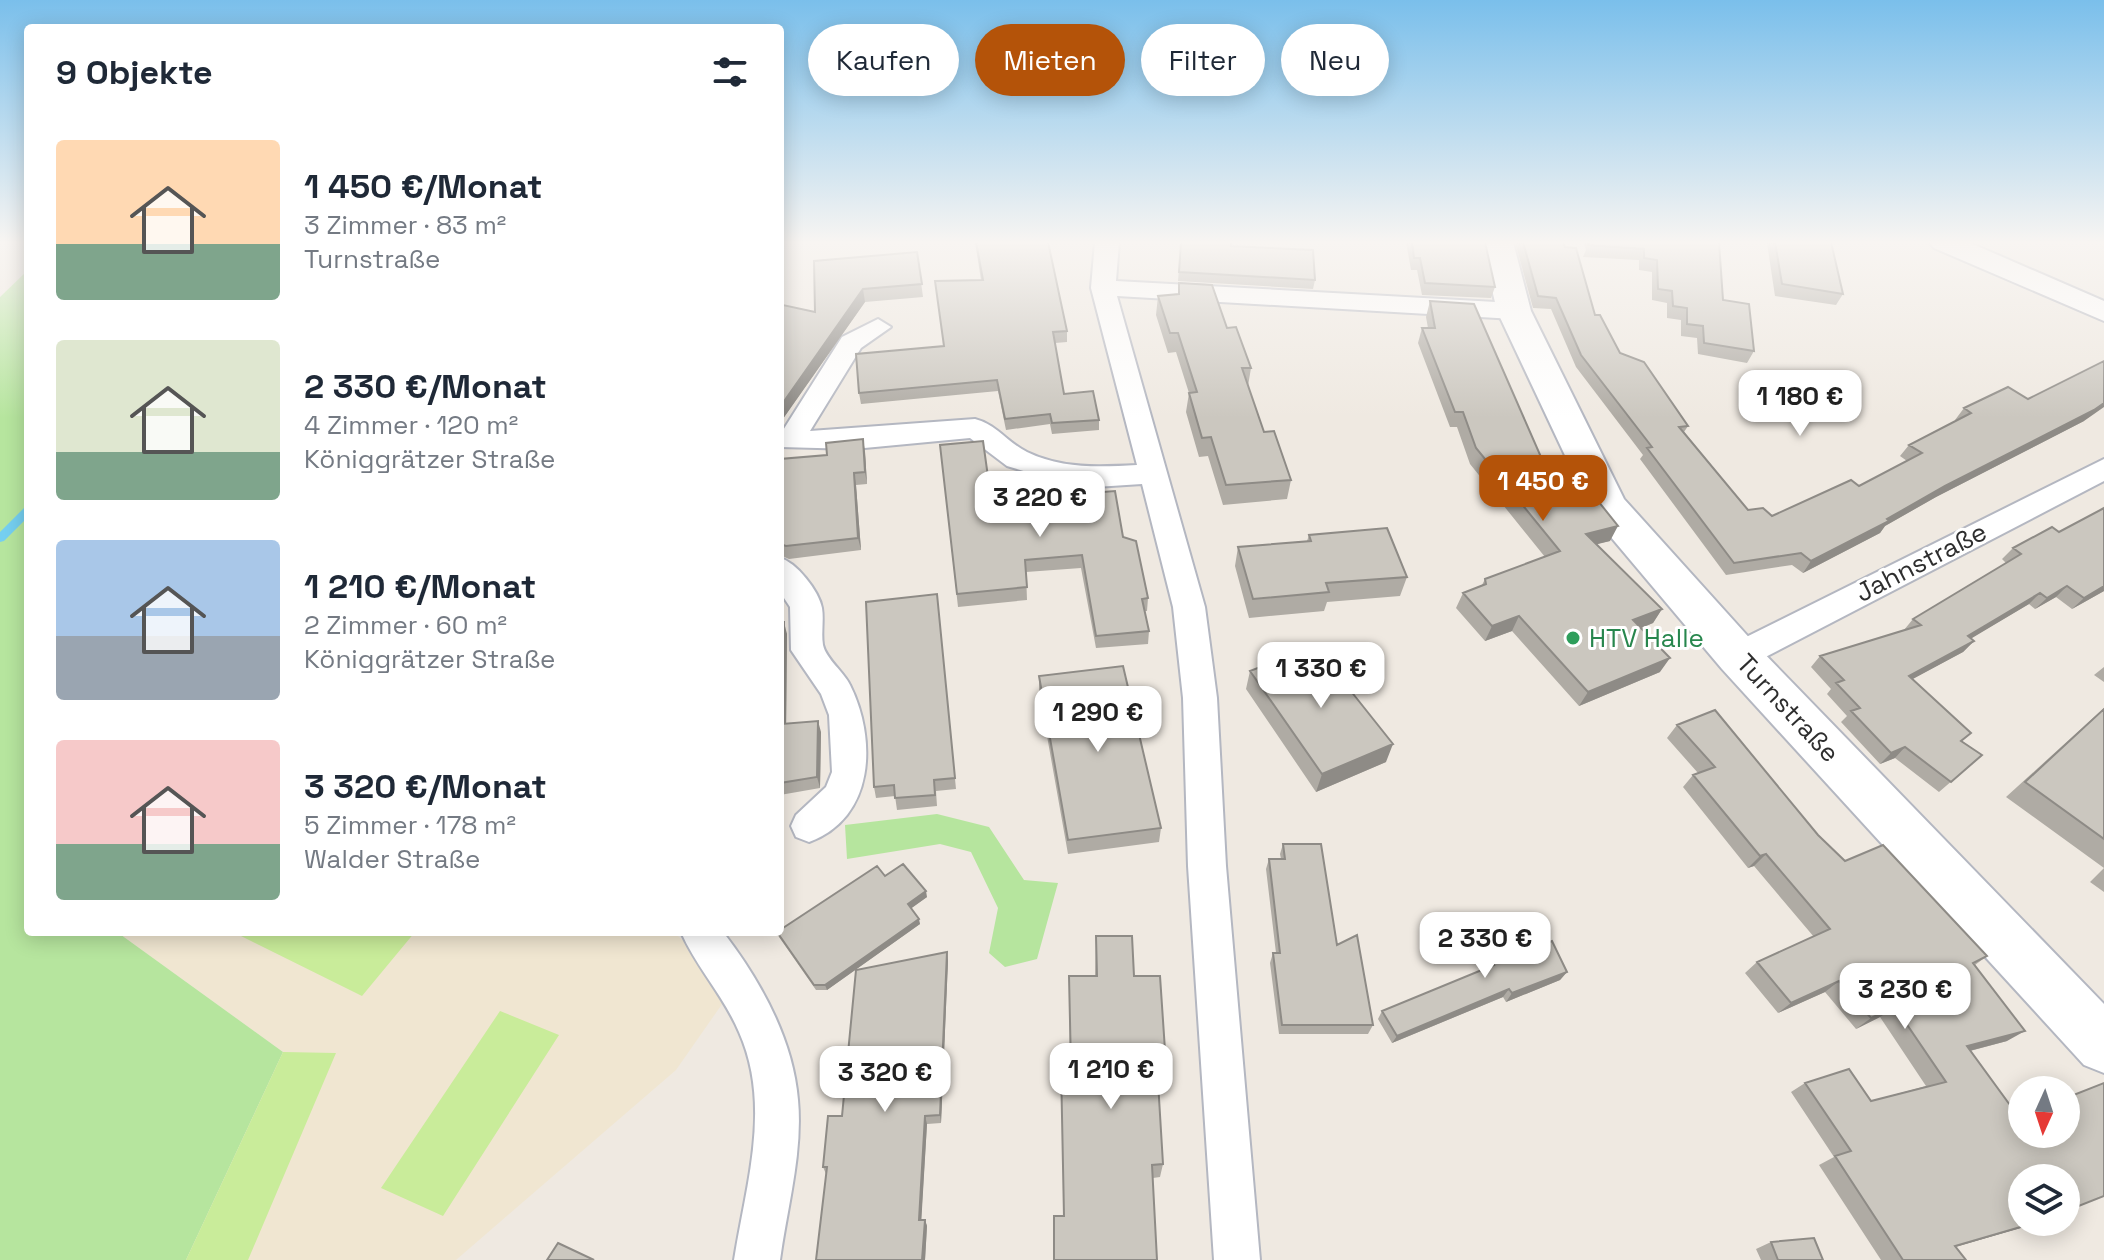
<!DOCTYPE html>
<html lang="de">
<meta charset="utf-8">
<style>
:root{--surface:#fff;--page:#f6f6f7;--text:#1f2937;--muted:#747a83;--accent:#b45309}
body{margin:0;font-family:"Space Grotesk",sans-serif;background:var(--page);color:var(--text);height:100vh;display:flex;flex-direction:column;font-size:30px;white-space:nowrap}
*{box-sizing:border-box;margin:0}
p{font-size:26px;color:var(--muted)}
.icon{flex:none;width:44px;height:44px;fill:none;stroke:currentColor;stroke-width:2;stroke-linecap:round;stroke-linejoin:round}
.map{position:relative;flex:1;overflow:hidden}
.panel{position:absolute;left:24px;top:24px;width:760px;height:912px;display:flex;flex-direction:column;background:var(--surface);border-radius:8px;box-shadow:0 4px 20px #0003}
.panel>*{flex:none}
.top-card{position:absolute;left:808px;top:24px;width:760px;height:72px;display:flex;gap:16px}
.needle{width:52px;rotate:183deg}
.buttons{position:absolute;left:2008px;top:1076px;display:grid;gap:16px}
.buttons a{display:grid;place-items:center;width:72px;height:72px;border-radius:50%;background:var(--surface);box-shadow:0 4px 20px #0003;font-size:40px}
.price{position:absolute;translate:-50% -68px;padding:0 18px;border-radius:16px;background:#fff;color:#222;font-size:26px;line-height:52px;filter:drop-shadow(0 2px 4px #0008)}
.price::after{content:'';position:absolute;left:50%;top:48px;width:24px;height:18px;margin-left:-12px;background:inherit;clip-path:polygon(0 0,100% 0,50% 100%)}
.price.on{background:var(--accent);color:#fff}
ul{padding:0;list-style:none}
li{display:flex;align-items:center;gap:24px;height:200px;padding:0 32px}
li span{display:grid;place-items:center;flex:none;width:224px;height:160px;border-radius:8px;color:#555}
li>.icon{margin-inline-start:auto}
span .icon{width:96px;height:96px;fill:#fffc;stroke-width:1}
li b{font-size:34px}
h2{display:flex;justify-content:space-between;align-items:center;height:96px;padding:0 32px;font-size:34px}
.chip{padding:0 28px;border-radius:36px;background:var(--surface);box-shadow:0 4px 20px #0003;font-size:28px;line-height:72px}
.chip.on{background:var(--accent);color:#fff}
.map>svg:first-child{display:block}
.education{fill:#f0e6d1}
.green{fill:#b6e59e}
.pitch{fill:#c9ec9a}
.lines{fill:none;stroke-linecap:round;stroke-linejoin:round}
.stream{fill:#75cff0;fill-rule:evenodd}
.minor-casing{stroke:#b4b7c1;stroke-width:4}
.tertiary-casing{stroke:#b4b7c1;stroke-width:4}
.secondary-casing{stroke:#b4b7c1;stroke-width:4}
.minor{fill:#fff;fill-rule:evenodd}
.tertiary{fill:#fff;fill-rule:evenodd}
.secondary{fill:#fff;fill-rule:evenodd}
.wall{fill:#afaba4}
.shaded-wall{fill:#8e8b86}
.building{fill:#cbc7bf;stroke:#8e8b86;stroke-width:2}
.leisure-dot{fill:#2e9e5b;stroke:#fff;stroke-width:3}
.labels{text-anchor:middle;stroke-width:6;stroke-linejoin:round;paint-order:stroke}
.street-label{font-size:26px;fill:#2e2e2e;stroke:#fff}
.leisure-label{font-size:26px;fill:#27864d;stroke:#fff;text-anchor:start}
</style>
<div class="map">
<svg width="2104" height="1260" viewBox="0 0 2104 1260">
<rect width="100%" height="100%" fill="#efe9e1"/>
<!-- education -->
<path class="education" d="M117,932H673L699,954L727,997L676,1070L456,1260H186L283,1052Z"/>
<!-- green -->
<path class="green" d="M28,270V932H117L283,1052L186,1260H0V297Z
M937,814L989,827L1024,880L1058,883L1037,959L1005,967L989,953L998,908L971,852L940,844L847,859L845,825Z"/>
<!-- pitch -->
<path class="pitch" d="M233,932H415L362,996Z
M500,1011L559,1035L443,1216L381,1188Z
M283,1052L336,1053L248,1260H186Z"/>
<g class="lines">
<!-- stream -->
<path class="stream" d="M28,507V517L4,541L0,542V532L24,508Z"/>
<defs>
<path id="minor" d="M1095,242H1119L1116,281L1514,303L1526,311L1514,319L1117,296L1205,607L1217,698L1226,866L1260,1260H1214L1188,866L1183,698L1173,607L1142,484L1080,488L1007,466L970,438L854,449L780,447V435L842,337L878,319L891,327L861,348L810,431L975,419C996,424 1008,443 1027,452C1062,469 1099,467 1137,465L1091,288Z
M2104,459V481L1750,665L1738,669L1726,665L1722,656L1726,647Z
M780,558C796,562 819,591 822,608C824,620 821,633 823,645C826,659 844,672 850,685C877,739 875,818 809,842L796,837L791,826L796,815L826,787L832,772L829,715L821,694L791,650L790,607L780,592Z
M681,932H723C760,980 793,1039 798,1100C803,1153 787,1208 780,1260H734C746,1184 772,1106 739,1032C724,996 696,967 681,932Z"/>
<path id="tertiary" d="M1929,242H1968L2104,301V321L1934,248Z"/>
<path id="secondary" d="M1481,242H1513L1531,311L1624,499L1754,643L2104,1004V1073L2084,1065L1722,669L1594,517L1497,311Z"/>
</defs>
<!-- minor casing -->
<use href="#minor" class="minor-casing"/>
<!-- tertiary casing -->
<use href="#tertiary" class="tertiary-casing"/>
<!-- secondary casing -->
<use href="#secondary" class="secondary-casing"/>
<!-- minor -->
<use href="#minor" class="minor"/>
<!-- tertiary -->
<use href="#tertiary" class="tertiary"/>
<!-- secondary -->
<use href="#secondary" class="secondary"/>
</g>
<!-- wall -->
<path class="wall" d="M975,242H1048L1067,331V342L1055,343L1064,394L1099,420V430L1052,434L1050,424L1006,430L998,391L861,404L859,393L944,346L981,280Z
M1181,242L1231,246L1315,280L1313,289L1178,281Z
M1406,242H1485L1495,287L1491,298L1422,295L1417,270H1411Z
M1515,242H1563L1595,315L1620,353L1688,426L1684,432L1748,510L1772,516L1859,486L1907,461L1900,456L1909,445L1956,421L1955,420L1964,408L2028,399L2084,421L1936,497L1885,526L1880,533L1803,573L1792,565L1726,575L1640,459L1643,455L1576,367L1551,309L1533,308Z
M1583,242H1719L1723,300L1754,351L1747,363L1698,354L1697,338L1681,336V320L1667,318V303L1652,300V272L1639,270V260L1583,257L1586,250Z
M1758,242H1831L1843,294L1836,305L1775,296L1767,243Z
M917,252L923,297L865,302L780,423V309L815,312Z
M1158,296L1227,328L1251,368L1248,386L1264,432L1291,480L1287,499L1223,505L1208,456L1199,457L1186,412L1189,393L1176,352L1168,353L1156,315Z
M1430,301L1555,489L1610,541L1596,544L1662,609L1653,623L1641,628L1660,672L1579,706L1512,631L1485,641L1456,608L1463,593L1482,585L1485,579L1545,557L1470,464L1457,427H1450L1418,343L1422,328H1428L1426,317Z
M940,445L988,477L1012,499L1123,537L1148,598L1147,611H1145L1149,631L1148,644L1096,648L1081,568L1026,572L1027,600L958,607Z
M865,452L867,484L856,485L861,550L789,559L780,555V459Z
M2104,508V591L2072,609L2056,597L2035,609L2029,604L1971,638L1974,641L1963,652L1912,679L1962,741L1982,755L1939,792L1895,758L1880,764L1841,722L1847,716L1827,694L1831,689L1811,667L1820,656L1904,630L1913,619L2006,563L2002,559L2013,548L2059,532Z
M1309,535L1407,577L1400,596L1327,602L1324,611L1249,618L1235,566L1238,547L1307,541Z
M937,594L956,789L936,791L937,806L897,810L895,796L876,798L874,787Z
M780,622L787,634L786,724L821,732L820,788L780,795Z
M2104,667V682L2094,675Z
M1250,671L1386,762L1316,792L1246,689Z
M1039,676L1161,828L1159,842L1068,854L1039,691Z
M2104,708V868L2006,797Z
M1677,725L1818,835L1845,861L1987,956L1975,965L2007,1041L1970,1051L2039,1222L1956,1247L1966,1260H1881L1819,1165L1834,1157L1791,1092L1805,1083L1871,1101L1926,1086L1880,1017L1856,1029L1825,992L1778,1013L1745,973L1757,962L1814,937L1754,866L1748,868L1683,787L1693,775L1698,773L1667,738Z
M1283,844L1337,945L1373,1025L1368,1034H1279L1270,963L1273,953H1276L1266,869L1269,859H1281L1280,854Z
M2104,868V892L2090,882Z
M885,876L927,897L911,908L920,924L827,990H816L779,937L777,932Z
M1497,935L1567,972L1560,980L1506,1002L1503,997L1392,1043L1378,1019L1382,1011L1484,969V968L1490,959L1499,956L1491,944Z
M1096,936L1134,976L1166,1065L1162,1080L1158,1081L1163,1164L1160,1177L1153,1178L1063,1216L1070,1066L1069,976H1095Z
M947,952L948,961L941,1123L927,1124L921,1220H925L927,1226L925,1260H816L826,1174L823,1167Z
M1771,1242L1823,1260H1761L1756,1249Z"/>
<!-- shaded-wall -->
<path class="shaded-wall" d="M863,289L865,302L780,423V407Z
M2104,403V407L2084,421L1936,497L1885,526L1880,533L1803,573L1811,561L1945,486Z
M863,439L865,452L867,484L865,472Z
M854,473L856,485L861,550L858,538Z
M1618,526L1610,541L1578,549L1586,534Z
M2067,586L2056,597L2035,609L2047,598Z
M2104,586V591L2072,609L2084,598Z
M2040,593L2029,604L1957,647L1968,636Z
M1662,609L1653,623L1624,635L1633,620Z
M1519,616L1512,631L1485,641L1492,626Z
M784,622L787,634L786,736L782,724Z
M1974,641L1963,652L1898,687L1909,676Z
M1670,658L1660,672L1579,706L1588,692Z
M818,721L821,732L820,788L817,777Z
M1393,744L1386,762L1316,792L1322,774Z
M1905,747L1895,758L1880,764L1891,753Z
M1766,854L1754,866L1748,868L1760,856Z
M926,891L927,897L909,910L908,904Z
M919,919L920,924L827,990L825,985Z
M947,952L948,961L941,1123L940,1115Z
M1567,972L1560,980L1506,1002L1512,993Z
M1839,981L1825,992L1778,1013L1791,1003Z
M1509,989L1503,997L1392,1043L1397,1036Z
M1895,1007L1880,1017L1856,1029L1871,1018Z
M2025,1031L2007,1041L1950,1056L1967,1046Z
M925,1116L927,1124L921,1226L919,1220Z
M925,1220L927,1226L925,1260H922Z
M2039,1222L2024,1227L1937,1252L1955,1246Z"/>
<!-- building -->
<path class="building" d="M976,242H1048L1067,331L1053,332L1064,394L1093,391L1099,420L1052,423L1050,414L1005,419L997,380L859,393L856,354L944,346L935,281L983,280Z
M1181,242H1231V246L1313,250L1315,280L1179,272Z
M1412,242H1485L1495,287L1425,283L1420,258H1414Z
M1523,242H1563L1565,247L1576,248L1595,315H1600L1620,353L1644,362L1688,426L1679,427L1748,510L1763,508L1772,516L1851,480L1859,486L1922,453L1909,445L1971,413L1964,408L2008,387L2028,399L2104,361V403L2094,410L1945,486L1887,519L1889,521L1811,561L1801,553L1734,563L1647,448L1652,447L1581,355L1556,298L1538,296Z
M1589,242H1719L1723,300L1749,304L1754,351L1704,343L1703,326L1687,324V308L1673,306L1672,291L1658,289L1657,260L1644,258V249L1588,245Z
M1775,242H1831L1843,294L1782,284Z
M917,252L922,284L863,289L780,407V309L783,305L815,312L814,261Z
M1179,283L1212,285L1227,328L1236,327L1251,368H1242L1264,432L1274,431L1291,480L1226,485L1211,437L1202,438L1189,393L1197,392L1178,333H1170L1158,296L1179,294Z
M1430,301L1474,304L1555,489L1583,482L1618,526L1586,534L1662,609L1633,620L1670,658L1588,692L1519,616L1492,626L1463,593L1486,584L1485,579L1560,551L1476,448L1463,412H1455L1422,328H1435Z
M863,439L865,472L854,473L858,538L786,546L780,544V459L827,455L826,443Z
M983,441L988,477L1008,475L1012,499L1115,491L1123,537L1136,541L1148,598L1142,599L1149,631L1096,636L1082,555L1025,560L1027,587L957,594L940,445Z
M2104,508V586L2084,598L2067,586L2047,598L2040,593L1968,636L1974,641L1909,676L1971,733L1961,741L1982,755L1951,782L1905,747L1891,753L1851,711L1860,708L1836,683L1844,680L1820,656L1921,625L1913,619L2021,554L2013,548L2052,527L2059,532Z
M1387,528L1407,577L1326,583L1329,592L1253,599L1238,547L1311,541L1309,535Z
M937,594L955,778L934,780L935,795L895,798L894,785L874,787L866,602Z
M780,622H784L782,724L818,721L817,777L780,783Z
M1315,646L1393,744L1322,774L1250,671Z
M1123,666L1161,828L1068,840L1039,676Z
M2104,709V839L2025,782Z
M1715,710L1818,835L1845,861L1883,845L1987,956L1973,963L2025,1031L1967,1046L2018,1116L2022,1114V1134H2066V1098L2104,1083V1196L2066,1211V1178H2022V1222H2038L1955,1246L1966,1260H1903L1835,1156L1851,1151L1805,1083L1849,1069L1871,1101L1946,1082L1895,1007L1871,1018L1839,981L1791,1003L1757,962L1830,929L1766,854L1760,856L1693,775L1715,767L1677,725Z
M1283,844H1321L1337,945L1357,935L1373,1025H1282L1273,953H1280L1269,859H1285Z
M903,864L926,891L908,904L919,919L825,985H814L777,932H780V930L877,866L885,876Z
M1533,921L1547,943L1552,941L1567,972L1512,993L1509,989L1397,1036L1382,1011L1494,965L1490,959L1508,952L1497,935Z
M1096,936H1132L1134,976H1160L1166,1065H1157L1163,1164L1152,1165L1157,1260H1054V1216H1064L1061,1066H1071L1069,976H1097Z
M947,952L940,1115L925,1116L919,1220H925L922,1260H816L827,1167H823L828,1116H842L856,970Z
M1814,1238L1823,1260H1778L1771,1242Z
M558,1243L594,1260H547Z"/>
<!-- sky -->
<linearGradient id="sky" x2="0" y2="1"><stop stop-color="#7abfeb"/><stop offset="0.58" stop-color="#f8f5f2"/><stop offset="1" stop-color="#f8f5f2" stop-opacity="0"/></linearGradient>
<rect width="2104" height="418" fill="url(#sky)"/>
<!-- markers -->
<circle class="leisure-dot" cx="1573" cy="638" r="8"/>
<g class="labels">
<!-- street labels -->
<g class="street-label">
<text transform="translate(1921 562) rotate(-27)" y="9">Jahnstraße</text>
<text transform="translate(1788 708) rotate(47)" y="9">Turnstraße</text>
</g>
<!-- leisure labels -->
<g class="leisure-label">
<text x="1589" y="647">HTV Halle</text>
</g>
</g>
</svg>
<div class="buttons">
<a><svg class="needle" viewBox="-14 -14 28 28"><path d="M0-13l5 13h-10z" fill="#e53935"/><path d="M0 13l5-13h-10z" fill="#747a83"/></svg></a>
<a><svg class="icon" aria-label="layers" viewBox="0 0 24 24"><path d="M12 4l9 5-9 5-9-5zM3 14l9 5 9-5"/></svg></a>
</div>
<b class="price" style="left:1800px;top:438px">1 180 €</b>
<b class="price on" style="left:1543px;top:523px">1 450 €</b>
<b class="price" style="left:1040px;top:539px">3 220 €</b>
<b class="price" style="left:1321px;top:710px">1 330 €</b>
<b class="price" style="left:1098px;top:754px">1 290 €</b>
<b class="price" style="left:1485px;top:980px">2 330 €</b>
<b class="price" style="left:1905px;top:1031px">3 230 €</b>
<b class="price" style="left:1111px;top:1111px">1 210 €</b>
<b class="price" style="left:885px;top:1114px">3 320 €</b>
<div class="top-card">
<a class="chip">Kaufen</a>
<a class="chip on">Mieten</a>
<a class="chip">Filter</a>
<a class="chip">Neu</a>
</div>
<section class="panel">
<h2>9 Objekte<svg class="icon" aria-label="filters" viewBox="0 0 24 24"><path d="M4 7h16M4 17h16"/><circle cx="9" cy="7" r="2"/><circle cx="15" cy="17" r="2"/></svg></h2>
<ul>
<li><span style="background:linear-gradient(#ffd9b3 65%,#7fa58c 0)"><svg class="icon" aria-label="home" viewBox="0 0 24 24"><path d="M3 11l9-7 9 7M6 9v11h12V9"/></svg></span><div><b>1 450 €/Monat</b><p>3 Zimmer · 83 m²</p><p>Turnstraße</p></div></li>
<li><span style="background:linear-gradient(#dfe7d0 70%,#7fa58c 0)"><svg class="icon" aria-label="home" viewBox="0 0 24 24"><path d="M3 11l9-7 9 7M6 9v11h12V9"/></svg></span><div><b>2 330 €/Monat</b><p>4 Zimmer · 120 m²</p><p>Königgrätzer Straße</p></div></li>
<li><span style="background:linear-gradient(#a9c7e8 60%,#9aa5b1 0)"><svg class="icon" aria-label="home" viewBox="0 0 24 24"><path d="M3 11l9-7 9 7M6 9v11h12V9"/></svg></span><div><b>1 210 €/Monat</b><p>2 Zimmer · 60 m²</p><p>Königgrätzer Straße</p></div></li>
<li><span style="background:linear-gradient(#f6c9c9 65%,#7fa58c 0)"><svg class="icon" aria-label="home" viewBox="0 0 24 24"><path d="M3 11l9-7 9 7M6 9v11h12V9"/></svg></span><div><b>3 320 €/Monat</b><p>5 Zimmer · 178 m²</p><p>Walder Straße</p></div></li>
</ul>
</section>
</div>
